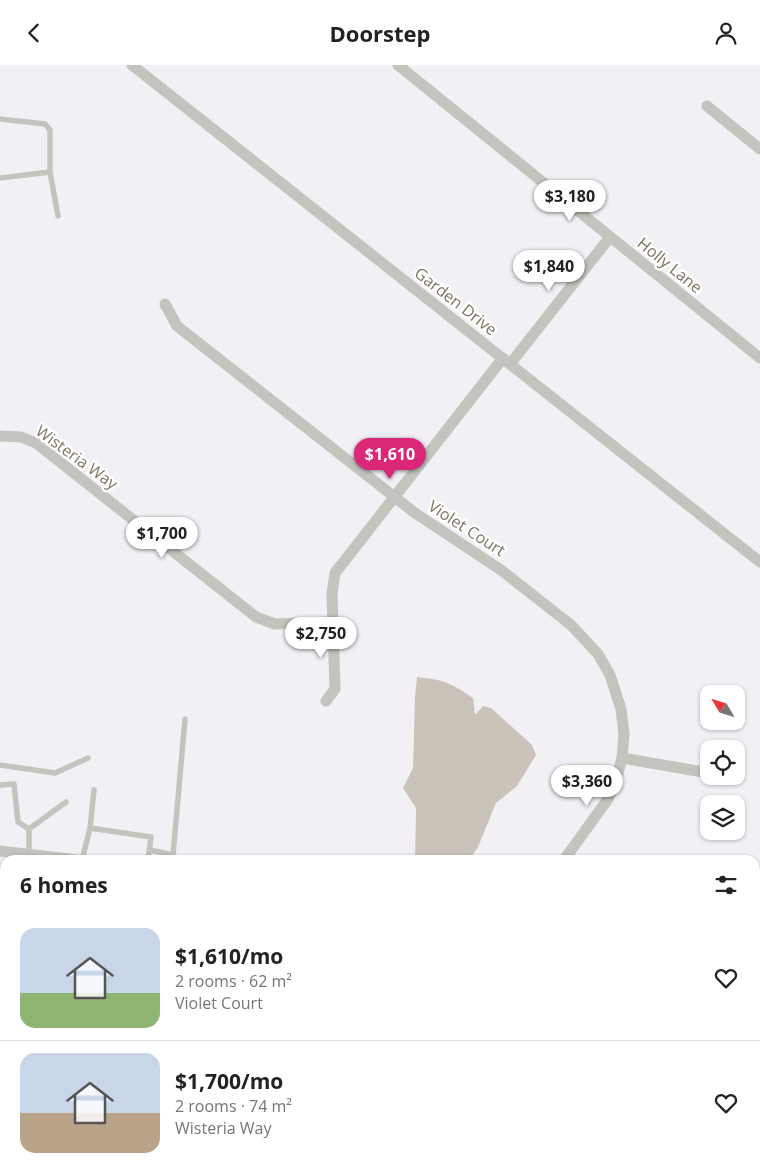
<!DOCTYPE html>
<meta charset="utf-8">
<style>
:root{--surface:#fff;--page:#f2f2f2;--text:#222;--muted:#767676;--line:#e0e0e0;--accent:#db2777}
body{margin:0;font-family:"Open Sans",sans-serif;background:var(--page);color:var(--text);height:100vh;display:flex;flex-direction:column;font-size:19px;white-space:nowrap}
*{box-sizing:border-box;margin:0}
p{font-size:16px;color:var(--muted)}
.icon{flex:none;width:28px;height:28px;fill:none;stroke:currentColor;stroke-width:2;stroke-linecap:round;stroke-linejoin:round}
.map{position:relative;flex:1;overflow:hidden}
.details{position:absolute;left:0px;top:790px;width:760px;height:321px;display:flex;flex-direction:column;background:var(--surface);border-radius:15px 15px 0 0;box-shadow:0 1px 4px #0004}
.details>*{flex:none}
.needle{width:32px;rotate:308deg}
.buttons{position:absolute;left:700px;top:620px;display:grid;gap:10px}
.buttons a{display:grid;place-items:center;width:45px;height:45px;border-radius:10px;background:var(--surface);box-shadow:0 1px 4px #0004;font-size:25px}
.price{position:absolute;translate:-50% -42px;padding:0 11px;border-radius:18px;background:#fff;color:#222;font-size:16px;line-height:32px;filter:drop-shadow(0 1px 2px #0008)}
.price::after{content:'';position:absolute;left:50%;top:30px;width:15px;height:11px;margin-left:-8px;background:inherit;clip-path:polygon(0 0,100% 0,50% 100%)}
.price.selected{background:var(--accent);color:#fff}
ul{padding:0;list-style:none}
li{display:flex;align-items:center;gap:15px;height:125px;padding:0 20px}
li+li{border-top:1px solid var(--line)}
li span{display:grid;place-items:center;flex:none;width:140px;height:100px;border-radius:15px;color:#555}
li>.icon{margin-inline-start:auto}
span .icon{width:60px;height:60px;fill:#fffc;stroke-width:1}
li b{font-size:21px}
h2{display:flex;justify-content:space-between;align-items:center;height:60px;padding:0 20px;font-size:21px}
header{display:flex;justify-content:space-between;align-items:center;height:65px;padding:0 20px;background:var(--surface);font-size:22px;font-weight:700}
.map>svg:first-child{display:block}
.built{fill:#e3e1e2}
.water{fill:#cac3ba}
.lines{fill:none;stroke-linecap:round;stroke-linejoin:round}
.primary-casing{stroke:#b7b5ae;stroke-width:20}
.lane{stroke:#c4c3bd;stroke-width:5.5}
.street{stroke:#c4c3bd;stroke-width:11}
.primary{stroke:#fff;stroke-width:18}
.labels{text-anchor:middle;stroke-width:5;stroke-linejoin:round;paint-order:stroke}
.street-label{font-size:16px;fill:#7b7560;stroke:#fff}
</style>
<header><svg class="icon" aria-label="back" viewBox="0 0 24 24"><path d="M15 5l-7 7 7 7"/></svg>Doorstep<svg class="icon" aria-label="person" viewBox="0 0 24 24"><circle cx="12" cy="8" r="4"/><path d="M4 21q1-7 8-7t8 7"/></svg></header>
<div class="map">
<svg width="760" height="1111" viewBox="0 0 760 1111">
<rect width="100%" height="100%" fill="#f2f0f4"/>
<!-- built -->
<path class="built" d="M0,975L5,1014V1106H12L13,1111H0Z"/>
<!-- water -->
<path class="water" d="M417,612C442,614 453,619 473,633L475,650L483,641L491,643L532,680L536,690L517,721L496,738L478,782L469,795H415L416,743L403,723L413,703L415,631Z"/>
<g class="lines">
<defs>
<path id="primary" d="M0,815L5,861
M31,1106L32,1111"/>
</defs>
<!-- primary casing -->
<use href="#primary" class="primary-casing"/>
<!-- lane -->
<path class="lane" d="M0,54L45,59L50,65V107L58,151
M0,113L50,107
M0,700L55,708L88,693
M0,720L14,719L18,757L29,764V789
M90,763L151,772L148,795
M29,764L66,737
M150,785L173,790L185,654
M82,795L90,763L94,725
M0,966H5
M0,1029L5,1027
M0,1093H5
M99,1111V1106
M128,1111L129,1106"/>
<!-- street -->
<path class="street" d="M132,0L760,497
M398,0L760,293
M707,41L760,84
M165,239L177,261L415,448L501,505L571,560L598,589L610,610L621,644L624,669L622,693L617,712L608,734L564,795
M510,299L610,172
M0,371L21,372L36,378L256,552L275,559L333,557
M326,636L335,624L332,529L335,508L503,293
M622,693L709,708
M730,711H731
M0,786L77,795
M755,1103L760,1098
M251,1111V1106
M436,1111L437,1106"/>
<!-- primary -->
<use href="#primary" class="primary"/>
</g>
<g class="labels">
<!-- street labels -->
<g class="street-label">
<text transform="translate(670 200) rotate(39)" y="6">Holly Lane</text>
<text transform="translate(456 236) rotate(38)" y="6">Garden Drive</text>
<text transform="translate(77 392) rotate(36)" y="6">Wisteria Way</text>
<text transform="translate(467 463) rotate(33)" y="6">Violet Court</text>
</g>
</g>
</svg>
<div class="buttons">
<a><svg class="needle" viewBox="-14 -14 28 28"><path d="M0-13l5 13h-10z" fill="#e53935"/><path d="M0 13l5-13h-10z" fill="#767676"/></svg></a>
<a><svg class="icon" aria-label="locate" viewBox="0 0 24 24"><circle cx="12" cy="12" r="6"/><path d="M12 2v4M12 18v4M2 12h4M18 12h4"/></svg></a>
<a><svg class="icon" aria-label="layers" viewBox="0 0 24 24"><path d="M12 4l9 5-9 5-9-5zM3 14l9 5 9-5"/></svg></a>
</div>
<b class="price" style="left:570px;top:157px">$3,180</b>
<b class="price" style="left:549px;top:227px">$1,840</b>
<b class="price selected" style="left:390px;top:415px">$1,610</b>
<b class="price" style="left:162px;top:494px">$1,700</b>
<b class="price" style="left:321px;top:594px">$2,750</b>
<b class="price" style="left:587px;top:742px">$3,360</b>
<section class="details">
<h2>6 homes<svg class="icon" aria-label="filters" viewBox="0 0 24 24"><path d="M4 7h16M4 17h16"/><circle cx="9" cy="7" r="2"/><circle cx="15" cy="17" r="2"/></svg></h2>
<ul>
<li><span style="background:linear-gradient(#c9d6e8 65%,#8fb573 0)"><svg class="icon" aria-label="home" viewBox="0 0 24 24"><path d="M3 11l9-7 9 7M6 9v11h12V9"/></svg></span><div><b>$1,610/mo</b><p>2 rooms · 62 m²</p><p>Violet Court</p></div><svg class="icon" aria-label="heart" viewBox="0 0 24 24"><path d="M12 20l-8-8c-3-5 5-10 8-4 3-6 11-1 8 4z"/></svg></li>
<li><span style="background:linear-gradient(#c9d6e8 60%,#b9a48a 0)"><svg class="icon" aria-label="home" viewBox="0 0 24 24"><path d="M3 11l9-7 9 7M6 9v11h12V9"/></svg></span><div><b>$1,700/mo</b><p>2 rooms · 74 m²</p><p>Wisteria Way</p></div><svg class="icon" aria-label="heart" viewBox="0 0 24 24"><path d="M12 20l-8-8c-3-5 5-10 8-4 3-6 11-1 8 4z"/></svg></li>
</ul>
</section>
</div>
